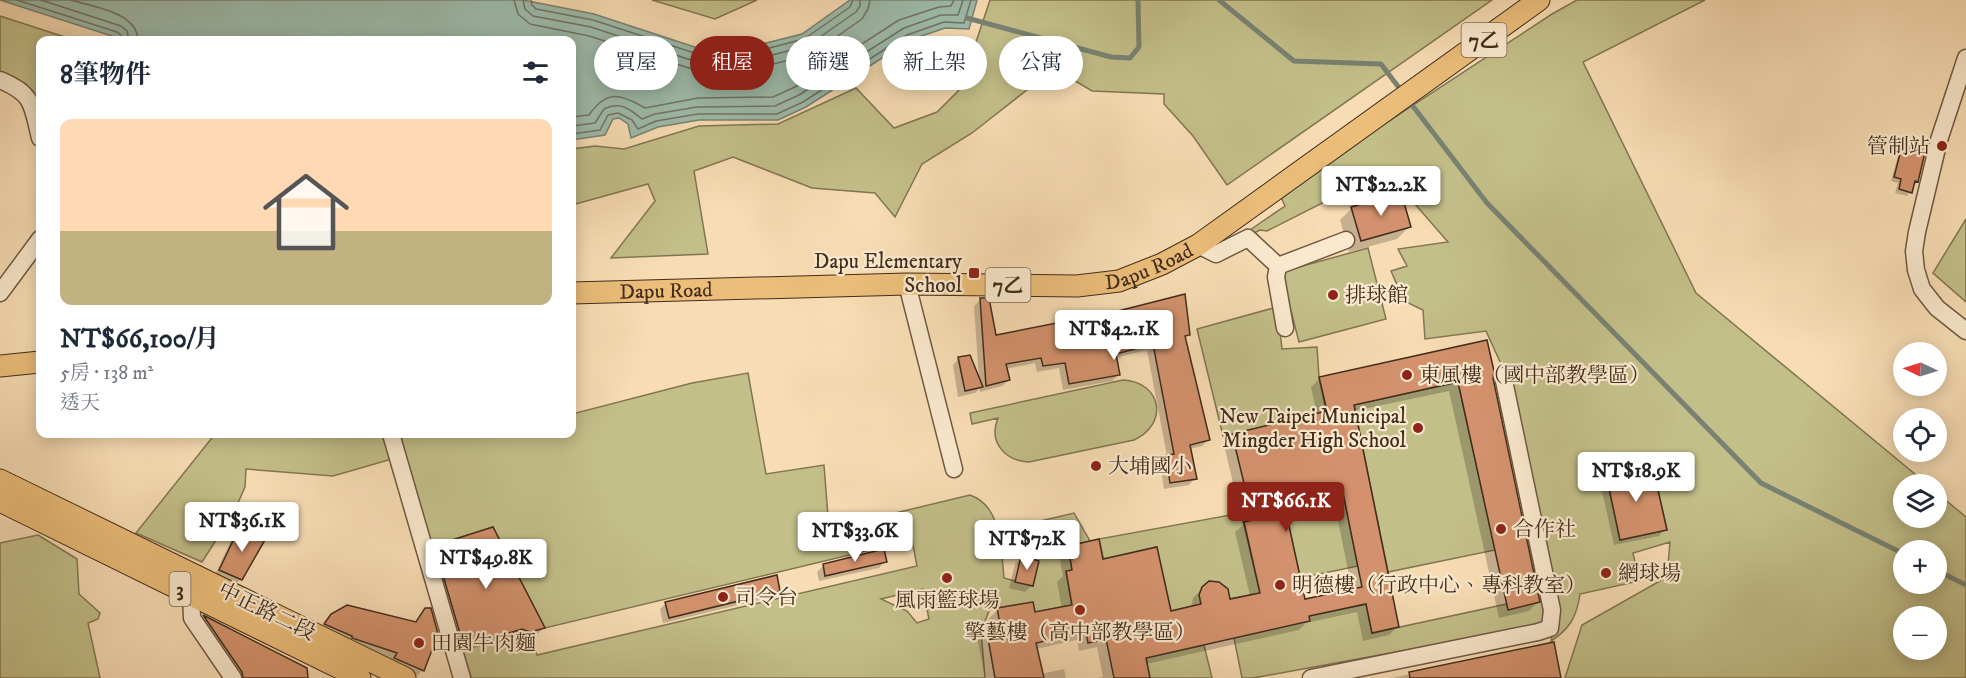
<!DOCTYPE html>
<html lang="zh-TW">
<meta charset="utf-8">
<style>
:root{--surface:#fff;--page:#f2f2f3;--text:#1f2937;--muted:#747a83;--line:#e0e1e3;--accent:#8f2418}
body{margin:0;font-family:"IM FELL DW Pica","Noto Serif TC",serif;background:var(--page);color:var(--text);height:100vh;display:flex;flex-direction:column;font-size:22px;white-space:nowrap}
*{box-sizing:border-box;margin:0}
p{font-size:20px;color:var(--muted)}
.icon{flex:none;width:33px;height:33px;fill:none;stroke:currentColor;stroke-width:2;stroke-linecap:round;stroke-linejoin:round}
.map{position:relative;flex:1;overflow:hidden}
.side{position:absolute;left:36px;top:36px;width:540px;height:402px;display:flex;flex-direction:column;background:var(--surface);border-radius:12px;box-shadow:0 3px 15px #0003}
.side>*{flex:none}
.banner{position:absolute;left:594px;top:36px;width:570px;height:54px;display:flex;gap:12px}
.needle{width:39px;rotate:274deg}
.tools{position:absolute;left:1893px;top:342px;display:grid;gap:12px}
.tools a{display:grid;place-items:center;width:54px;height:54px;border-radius:50%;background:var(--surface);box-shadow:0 3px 15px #0003;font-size:30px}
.price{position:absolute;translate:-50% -51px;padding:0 14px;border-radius:6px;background:#fff;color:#222;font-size:20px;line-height:39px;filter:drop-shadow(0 2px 3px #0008)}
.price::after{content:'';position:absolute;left:50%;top:36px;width:18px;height:14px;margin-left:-9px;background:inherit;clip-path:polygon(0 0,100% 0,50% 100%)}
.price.current{background:var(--accent);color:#fff}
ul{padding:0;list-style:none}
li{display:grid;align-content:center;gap:12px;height:318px;padding:0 24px}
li+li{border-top:2px solid var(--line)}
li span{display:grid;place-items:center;height:186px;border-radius:12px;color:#555}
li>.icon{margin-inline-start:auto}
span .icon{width:108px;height:108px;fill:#fffc;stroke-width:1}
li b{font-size:26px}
h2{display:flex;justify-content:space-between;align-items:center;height:72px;padding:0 24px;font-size:26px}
.tag{padding:0 21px;border-radius:27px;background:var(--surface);box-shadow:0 3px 15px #0003;font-size:21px;line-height:54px}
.tag.current{background:var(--accent);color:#fff}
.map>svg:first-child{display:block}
.green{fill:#c3bf89;stroke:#827652;stroke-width:1.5;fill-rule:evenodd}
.water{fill:#9dbcac;stroke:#798272;stroke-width:1.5}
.shadow{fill:#0003;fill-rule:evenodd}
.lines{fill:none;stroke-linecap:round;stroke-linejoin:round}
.shore{stroke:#707464;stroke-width:1.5}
.stream{stroke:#798272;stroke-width:5}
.building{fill:#d3926d;stroke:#422c1c;stroke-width:1.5;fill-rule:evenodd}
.minor-casing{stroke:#705842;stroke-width:19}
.major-casing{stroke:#422c1c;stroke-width:23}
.minor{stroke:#fae9ce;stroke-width:16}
.major{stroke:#ecbe7a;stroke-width:21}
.poi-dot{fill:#8f2418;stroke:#fae9ce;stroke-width:2}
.labels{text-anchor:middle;stroke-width:4.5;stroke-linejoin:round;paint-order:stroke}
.shield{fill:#fae9ce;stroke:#796551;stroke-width:1.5}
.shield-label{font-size:20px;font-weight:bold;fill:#422c1c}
.poi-label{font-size:21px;fill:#422c1c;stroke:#fae9ce;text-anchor:start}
.street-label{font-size:21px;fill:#422c1c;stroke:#fae9ce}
</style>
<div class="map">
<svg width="1966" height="678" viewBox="0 0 1966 678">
<rect width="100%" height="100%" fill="#f8ddb4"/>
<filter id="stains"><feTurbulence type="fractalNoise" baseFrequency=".00333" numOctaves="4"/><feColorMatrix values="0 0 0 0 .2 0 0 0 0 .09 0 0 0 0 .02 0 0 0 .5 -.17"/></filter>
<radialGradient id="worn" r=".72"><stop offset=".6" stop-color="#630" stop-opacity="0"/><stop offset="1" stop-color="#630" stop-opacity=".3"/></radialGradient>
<!-- green -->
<path class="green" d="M652,0H757L715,19Z
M990,0H1492L1227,185L1193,136L1164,104V94L1092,91L1072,79L1076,57L1040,56L1022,66L1032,86L972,133L922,164L895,217L875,193L812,188L733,157L694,171L708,254L611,258L655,201L648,184L572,205V149L595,146L624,149L699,126L778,124L856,88L894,128L937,112L976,73L970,60Z
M1577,0H1705L1583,62L1696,293L1927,484H1904V518H1936L1937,493L1966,517V678H1565L1582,625L1667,577L1670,542L1633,553L1639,581L1580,594C1577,616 1570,629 1551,641L1557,609L1506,375L1486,331L1425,339L1423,310L1404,301L1391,271L1407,266L1398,249L1448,242L1394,180L1332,198L1267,231L1260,230L1232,244L1231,243L1285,206L1279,193L1552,14ZM1641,467L1655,477L1667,530L1620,540L1606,475ZM1904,550H1936V584H1904ZM1904,616H1936V650H1904Z
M0,16L74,40H40V106L26,84L0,72Z
M1966,219V302L1933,273Z
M1368,248L1386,319L1299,342L1281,272Z
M1277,307L1282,349L1317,347L1319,377L1358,566L1300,578L1286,513L1317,506L1315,495L1323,493L1292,420L1223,436L1197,329Z
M748,373L766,474L824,465L829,529L970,495C1002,506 1001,549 1004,578L1033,586L1021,556L1019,526L1074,513L1090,541L1068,546L1072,570L1066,572L1072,605L1035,612L1033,602L990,609L981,631L985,678H471L462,647L522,629L530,632L537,655L917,566L912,540L545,628L493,527L452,540L441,577L401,438L418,434H572V414L692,383ZM923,589L929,619L917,623L907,611L881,599Z
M1123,380C1162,382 1169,424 1134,440L1029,462C1005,461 988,442 998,418L972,424L970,413Z
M1458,382L1495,550L1388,572L1354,405Z
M215,434H382L392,459L333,476L246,469L245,487L234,512L202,562L136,533Z
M1241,513L1260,593L1230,599C1227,587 1222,583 1209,581C1201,588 1199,593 1201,604L1171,611L1156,547L1123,555L1116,618L1099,539Z
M38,535L77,559L79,594L100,613L98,619L88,623L100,678H0V543Z
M1544,601L1545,622L1538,626L1253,678H1242L1234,638L1309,616L1366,604L1372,633L1507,604L1508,609Z
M1204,645L1212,678H1150L1146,658Z"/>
<!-- water -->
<path class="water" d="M0,0H523L594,14L719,55L802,34L850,0H977L969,29L945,28L910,40L806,107L778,120H699L658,127L631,138L628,124L619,118L613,119L605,135L572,140V40H124Z"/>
<!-- shadow -->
<path class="shadow" d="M1912,145L1917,181L1907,196L1895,193L1898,183L1891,181L1898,156L1902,152L1906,153Z
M1352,208L1409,227L1397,239L1349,252L1340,220Z
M980,300L994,337L1188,334L1184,339L1208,440L1202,446L1189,449L1195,478L1189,485L1164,489L1160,463L1167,456L1147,350L1115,358L1119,374L1112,381L1063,390L1059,368L1037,372L1035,363L1006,369L1009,380L1002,386L980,392V388L975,393L958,397L953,365L959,358L979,379L974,306Z
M1320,378H1491L1538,602L1529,611L1499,618L1449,391L1354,411L1398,626L1389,635L1363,641L1357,612L1306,623L1299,630L1146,664L1149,678H1097L1103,677L1097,647L1079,651L1077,640L1036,649L1041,674L1064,669L1066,678H985L977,637L987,628L990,627L988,619L998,610L1034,614L1062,609L1057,582L1063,576L1059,556L1069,547L1102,561L1170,613L1191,608L1193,598L1203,588L1229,601L1250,596L1235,532L1243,525L1224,445L1233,435L1317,415L1311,387ZM1333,496L1352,590L1304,601L1283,509Z
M1641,468L1665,529L1659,536L1614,545L1600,482L1606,476Z
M240,527L241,579L234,585L214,577L234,534Z
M453,541L544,628L535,636L521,640L513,636L455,654L434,582L444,550Z
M1022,558L1032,585L1025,592L1009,588L1015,564Z
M885,561L879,568L819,581L817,572L824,565Z
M779,591L772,597L663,623L660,609L666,603Z
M426,609L437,634L423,670L417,676L389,664L392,659L347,643L320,631L332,615L415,623Z
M203,617L305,669L306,678H236L197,622Z
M1552,644L1559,678H1392Z"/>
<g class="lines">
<!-- shore -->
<path class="shore" d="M17,0L117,32L121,35L122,40
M41,0L121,26L127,31L129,40
M71,0C93,7 137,12 138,40
M514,0L518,14L530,24L589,36L720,78L812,54L862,19L868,9L870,0
M523,0L525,9L533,16L591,27L718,69L807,46L856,12L860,6V0
M531,0L532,5L536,9L593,20L719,61L804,39L850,7L853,0
M572,117L589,115C607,89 621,94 645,108L698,98L773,97L795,87L899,20L939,7L951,6L954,0
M572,126L595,123L604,109C620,101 630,109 642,119L655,114L697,107L775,106L799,95L904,28L941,15H958L963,0
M572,134L600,130L608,115L618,113L632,120L638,129L656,121L698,114H777L803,102L907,35L944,22L964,23L971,0"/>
<!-- stream -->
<path class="stream" d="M1219,0L1294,61L1381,64L1403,93
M967,18L1111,57L1130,58L1139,47L1138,0
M1409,101L1487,203L1761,483L1904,554
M1936,570L1966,585"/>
</g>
<!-- building -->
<path class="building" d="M1911,144L1926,148L1918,182L1915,181L1912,193L1899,189L1901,179L1894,177L1901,150L1909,152Z
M1401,192L1411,227L1361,241L1351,207Z
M1185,294L1190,335L1185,336L1210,440L1190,445L1197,479L1170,483L1166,455L1174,454L1153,344L1116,354L1120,375L1069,384L1065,363L1043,366L1041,358L1006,364L1010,380L986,386L980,298H989L996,335L1118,311Z
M1487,340L1494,371L1493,378L1540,602L1508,610L1458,382L1354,405L1399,627L1372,633L1366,604L1309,616L1310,621L1146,658L1150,678H1114L1106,639L1088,643L1086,632L1036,643L1044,678H995L986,627L1000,624L997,608L1033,602L1035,612L1072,605L1066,571L1072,570L1068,546L1099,539L1103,559L1157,547L1171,611L1201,604L1199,595L1202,587L1209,581L1219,582L1228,589L1230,599L1260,593L1244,522L1253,520L1232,434L1327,411L1319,377ZM1342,488L1362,587L1305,599L1284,503Z
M970,355L983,387L965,391L958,357Z
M1641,467L1655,477L1667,530L1620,540L1606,474Z
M240,526L266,538L242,580L219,570Z
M493,527L545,628L530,632L522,629L464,647L442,572L452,540Z
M884,549L887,562L825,576L823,564Z
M1021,556L1039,561L1033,586L1015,582Z
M777,575L780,591L669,618L665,602Z
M347,605L416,622L425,608H431L438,634L424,671L394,658L397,653L352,638V636L324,624L331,614Z
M203,615L307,668L308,678H243L242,672Z
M1554,642L1561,678H1410L1409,672Z"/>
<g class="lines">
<defs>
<path id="minor" d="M1966,58L1939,140L1917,232L1914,251L1916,270L1922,289L1937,308L1966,331
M0,80C34,94 32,105 40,138
M1198,245L1216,254L1248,238L1278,266L1346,240
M1278,266L1276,277L1285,328
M907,284L954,469
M0,293L40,239
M391,434L462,678
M191,594L192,618L233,678
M1311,678L1538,632L1550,628L1552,610L1503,376"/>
<g id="major">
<path id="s1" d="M572,293L907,284L1077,286L1119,281L1162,264L1198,245L1539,0"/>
<path d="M0,366L40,362"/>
<path d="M0,480L405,678"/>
<path d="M0,501L360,678"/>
</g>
</defs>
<!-- minor casing -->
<use href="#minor" class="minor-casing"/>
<!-- major casing -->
<use href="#major" class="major-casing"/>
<!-- minor -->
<use href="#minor" class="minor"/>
<!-- major -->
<use href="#major" class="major"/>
</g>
<!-- markers -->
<g class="poi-dot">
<circle cx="1942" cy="146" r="6"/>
<rect x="968" y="267" width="12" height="12" rx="3"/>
<circle cx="1333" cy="295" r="6"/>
<circle cx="1407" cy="375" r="6"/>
<circle cx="1418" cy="428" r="6"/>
<circle cx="1096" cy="466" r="6"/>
<circle cx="1501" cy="529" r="6"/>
<circle cx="1606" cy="573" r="6"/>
<circle cx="947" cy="578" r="6"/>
<circle cx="1280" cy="585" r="6"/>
<circle cx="723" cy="597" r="6"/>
<circle cx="1080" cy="610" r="6"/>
<circle cx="419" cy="643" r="6"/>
</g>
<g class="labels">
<!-- shield labels -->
<g class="shield">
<rect x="1461.5" y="23" width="45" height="34" rx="4.5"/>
<rect x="985.5" y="268" width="45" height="34" rx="4.5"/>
<rect x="169.5" y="572" width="21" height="34" rx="4.5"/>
</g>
<g class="shield-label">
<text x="1484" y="47">7乙</text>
<text x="1008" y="292">7乙</text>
<text x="180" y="596">3</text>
</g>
<!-- poi labels -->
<g class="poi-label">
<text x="1930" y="153" text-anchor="end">管制站</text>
<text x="962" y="268" text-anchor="end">Dapu Elementary<tspan x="962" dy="24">School</tspan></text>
<text x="1345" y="302">排球館</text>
<text x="1419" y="382">東風樓（國中部教學區）</text>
<text x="1406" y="423" text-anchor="end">New Taipei Municipal<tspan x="1406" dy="24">Mingder High School</tspan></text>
<text x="1108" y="473">大埔國小</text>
<text x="1513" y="536">合作社</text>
<text x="1618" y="580">網球場</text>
<text x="1292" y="592">明德樓（行政中心、專科教室）</text>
<text x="735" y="604">司令台</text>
<text x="947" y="607" text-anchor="middle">風雨籃球場</text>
<text x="1080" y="639" text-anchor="middle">擎藝樓（高中部教學區）</text>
<text x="431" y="650">田園牛肉麵</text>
</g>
<!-- street labels -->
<g class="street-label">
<text dy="7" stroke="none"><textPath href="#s1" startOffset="580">Dapu Road</textPath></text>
<text dy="7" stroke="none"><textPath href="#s1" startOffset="94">Dapu Road</textPath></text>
<text transform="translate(267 611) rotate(26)" y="7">中正路二段</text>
</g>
</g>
<rect width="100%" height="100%" filter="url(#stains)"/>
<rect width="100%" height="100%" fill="url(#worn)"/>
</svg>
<div class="tools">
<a><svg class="needle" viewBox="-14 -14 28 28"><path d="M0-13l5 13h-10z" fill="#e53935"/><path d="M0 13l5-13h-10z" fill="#747a83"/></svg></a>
<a><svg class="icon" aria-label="locate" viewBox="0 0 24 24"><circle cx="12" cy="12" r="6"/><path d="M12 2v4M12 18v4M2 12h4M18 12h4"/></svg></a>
<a><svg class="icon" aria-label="layers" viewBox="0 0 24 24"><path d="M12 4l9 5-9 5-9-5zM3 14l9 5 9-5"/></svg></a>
<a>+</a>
<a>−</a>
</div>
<b class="price" style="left:1381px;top:217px">NT$22.2K</b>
<b class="price" style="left:1114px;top:361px">NT$42.1K</b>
<b class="price" style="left:1636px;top:503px">NT$18.9K</b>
<b class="price current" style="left:1286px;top:533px">NT$66.1K</b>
<b class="price" style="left:242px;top:553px">NT$36.1K</b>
<b class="price" style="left:855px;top:563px">NT$33.6K</b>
<b class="price" style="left:1027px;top:571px">NT$72K</b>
<b class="price" style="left:486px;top:590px">NT$49.8K</b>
<div class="banner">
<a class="tag">買屋</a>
<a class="tag current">租屋</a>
<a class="tag">篩選</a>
<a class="tag">新上架</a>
<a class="tag">公寓</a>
</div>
<section class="side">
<h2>8筆物件<svg class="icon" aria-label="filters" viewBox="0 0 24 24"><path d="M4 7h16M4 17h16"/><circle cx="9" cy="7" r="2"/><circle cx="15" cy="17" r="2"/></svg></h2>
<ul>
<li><span style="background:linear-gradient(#ffd9b3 60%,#c2b280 0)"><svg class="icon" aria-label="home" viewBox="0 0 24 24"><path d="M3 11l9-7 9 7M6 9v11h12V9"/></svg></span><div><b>NT$66,100/月</b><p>5房 · 138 m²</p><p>透天</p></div></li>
</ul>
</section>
</div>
